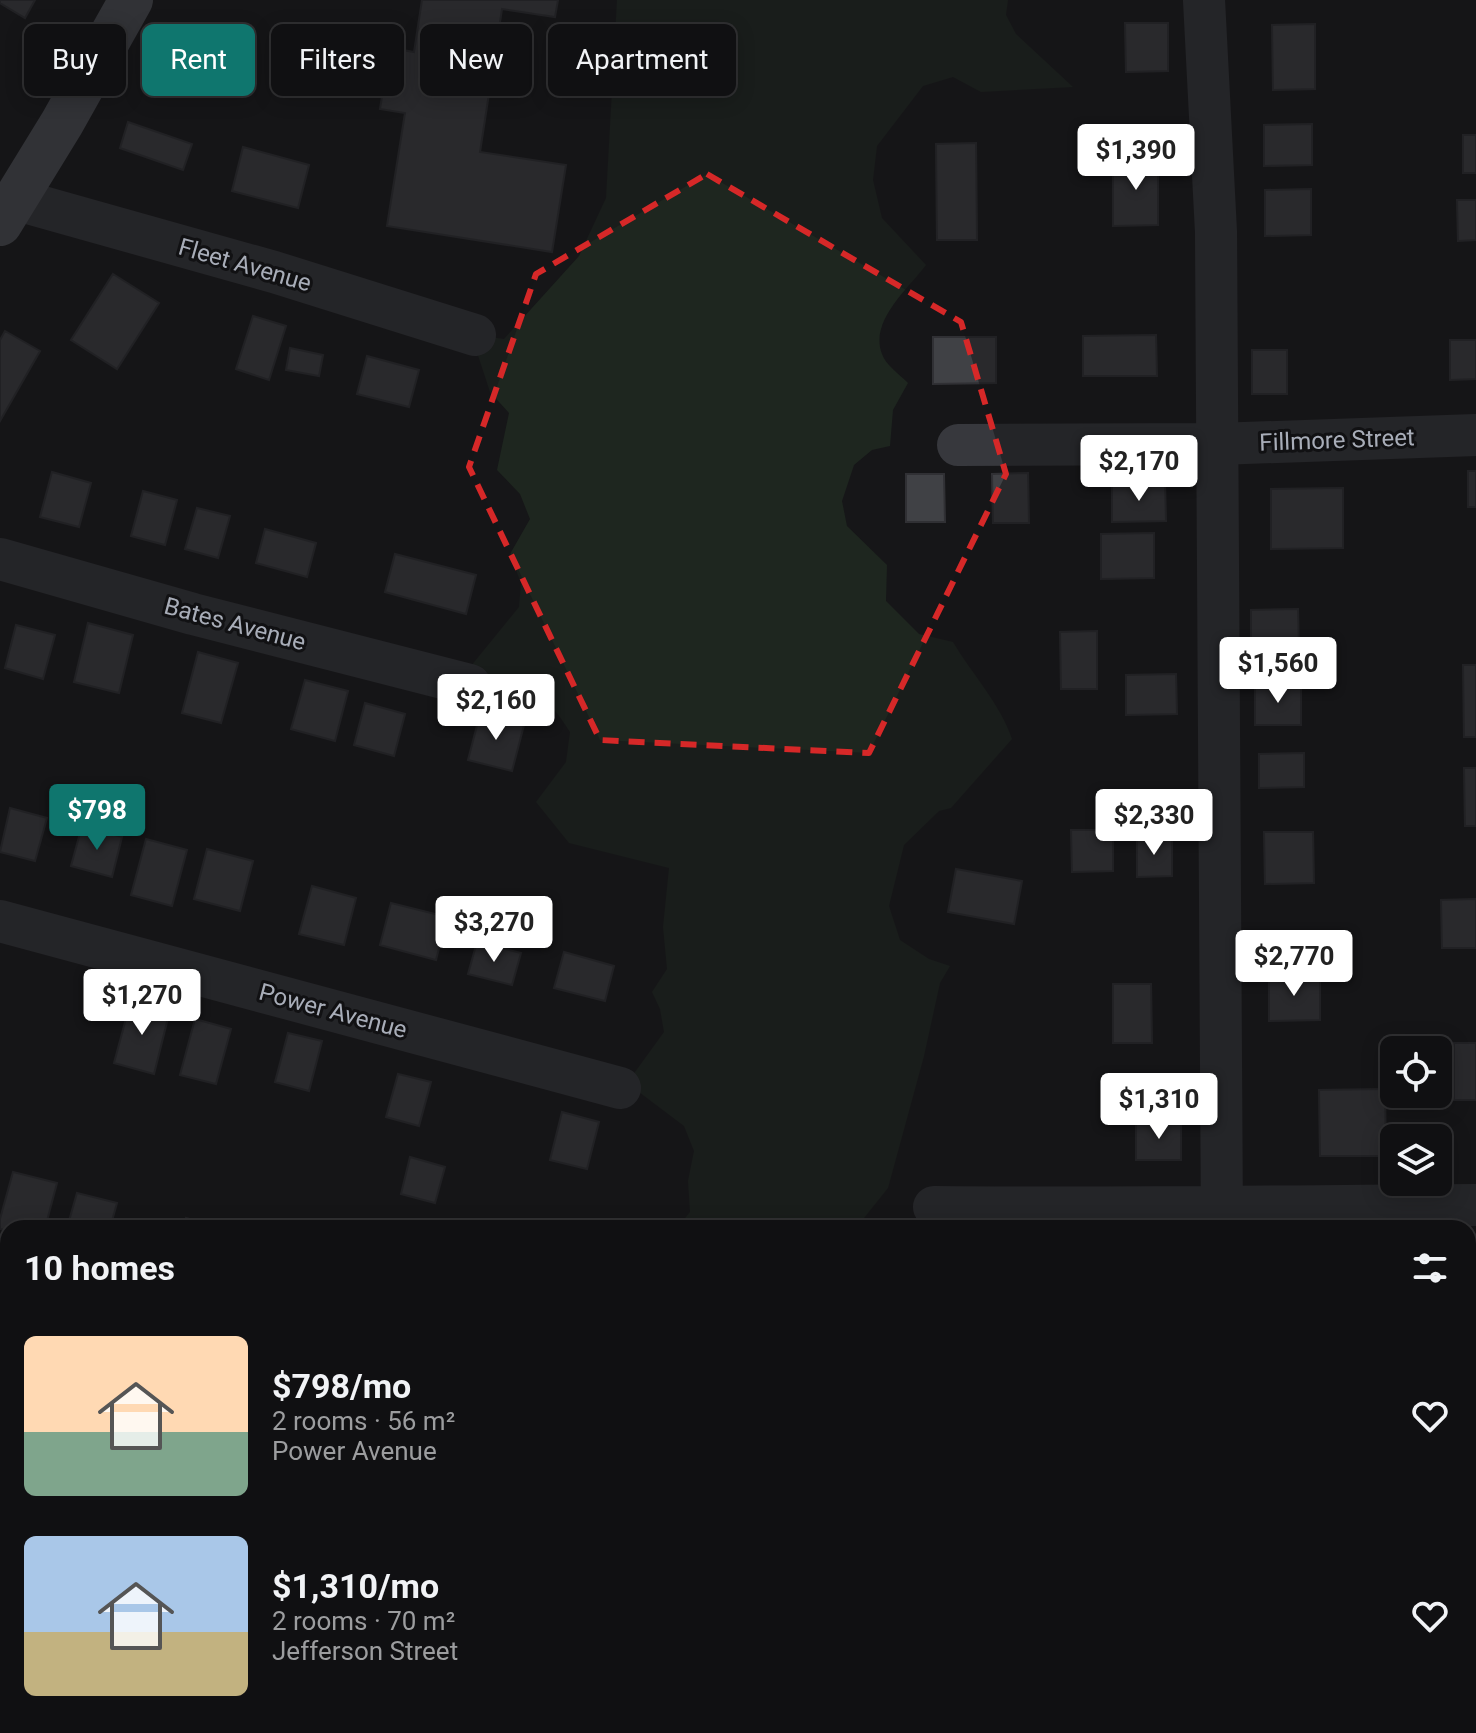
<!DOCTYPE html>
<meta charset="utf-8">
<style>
:root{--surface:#101012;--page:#1e1e20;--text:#f1f3f6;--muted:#9c9d9f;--line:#303032;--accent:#0f766e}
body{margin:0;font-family:Roboto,sans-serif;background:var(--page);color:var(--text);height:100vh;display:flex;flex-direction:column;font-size:30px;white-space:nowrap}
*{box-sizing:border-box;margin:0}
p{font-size:26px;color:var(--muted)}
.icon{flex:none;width:44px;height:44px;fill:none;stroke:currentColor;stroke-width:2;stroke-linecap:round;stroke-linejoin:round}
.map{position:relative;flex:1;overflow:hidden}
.panel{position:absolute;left:0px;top:1220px;width:1476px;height:514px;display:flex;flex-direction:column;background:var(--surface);border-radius:24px 24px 0 0;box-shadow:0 4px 20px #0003,0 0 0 2px var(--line)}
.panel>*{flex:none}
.banner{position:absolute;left:24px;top:24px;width:800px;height:72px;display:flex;gap:16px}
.controls{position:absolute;left:1380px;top:1036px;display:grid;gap:16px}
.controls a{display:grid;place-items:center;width:72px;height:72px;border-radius:12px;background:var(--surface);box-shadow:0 4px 20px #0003,0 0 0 2px var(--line);font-size:40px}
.price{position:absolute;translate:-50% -68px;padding:0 18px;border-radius:8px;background:#fff;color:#222;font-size:26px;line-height:52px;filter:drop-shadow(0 2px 4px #0008)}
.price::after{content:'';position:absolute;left:50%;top:48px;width:24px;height:18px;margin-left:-12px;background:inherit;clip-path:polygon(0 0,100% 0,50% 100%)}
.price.active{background:var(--accent);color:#fff}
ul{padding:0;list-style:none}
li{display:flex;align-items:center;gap:24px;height:200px;padding:0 24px}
li span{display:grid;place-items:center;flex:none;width:224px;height:160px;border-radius:12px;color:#555}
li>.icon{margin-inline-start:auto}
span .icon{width:96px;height:96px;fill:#fffc;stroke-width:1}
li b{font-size:34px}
h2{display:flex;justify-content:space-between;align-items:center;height:96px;padding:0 24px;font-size:34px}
.tag{padding:0 28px;border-radius:12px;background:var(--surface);box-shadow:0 4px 20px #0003,0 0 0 2px var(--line);font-size:28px;line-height:72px}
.tag.active{background:var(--accent);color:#fff}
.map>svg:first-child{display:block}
.green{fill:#1e261f}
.building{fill:#404145;stroke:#303034;stroke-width:2}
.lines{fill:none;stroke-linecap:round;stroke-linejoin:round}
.minor{stroke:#37383d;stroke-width:42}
.major{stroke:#53555c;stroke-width:44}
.marked{fill:none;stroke:#d62828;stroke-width:6;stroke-dasharray:16 10;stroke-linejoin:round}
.labels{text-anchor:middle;stroke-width:6;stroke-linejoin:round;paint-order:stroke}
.street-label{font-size:24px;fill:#a8adb8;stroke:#111113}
</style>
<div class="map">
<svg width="1476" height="1733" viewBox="0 0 1476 1733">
<rect width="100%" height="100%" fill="#161618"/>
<!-- green -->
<path class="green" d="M617,0H1008L1006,15L1016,34L1073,87L981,92L953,77L923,86L877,146L873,180L882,218L926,265C909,288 869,321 882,354C885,364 900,375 908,383L893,410L890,446L872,450L854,465L842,501L847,526L887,565L886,601L919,634L953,642C972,674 1001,705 1012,739L951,808L939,811L904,845L889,906L900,940L929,959L950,966L940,983L924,1056L888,1188L856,1228H677L690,1212L688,1181L694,1151L684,1126L627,1083L664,1032L660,1009L652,992L667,969L663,927L669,868L569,843L536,802L566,762L570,732C560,716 544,693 524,689C504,685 478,692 462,677L519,607L521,583L510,554L530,519L520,494L497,470L509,413L490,392L473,340L475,335L504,339L579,256L606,198Z
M630,1726H1045L1042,1733H635Z"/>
<!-- building -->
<path class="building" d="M0,0H35L25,18L0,3Z
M422,0H558L555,17L502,9L480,152L566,165L552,252L387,226L405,113L380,109L390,48L414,52Z
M1125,23H1168V71L1126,72Z
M1315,24V89L1273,90L1272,25Z
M128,122L192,144L183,170L120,148Z
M1312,124V165L1264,166V125Z
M1463,135H1476V173H1463Z
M976,143L977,240H937L936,144Z
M243,147L309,165L298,208L232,191Z
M1158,158V225L1113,226V159Z
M1311,189V235L1265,236V190Z
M1457,200H1476V240L1458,241Z
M113,274L159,303L117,369L71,340Z
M253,316L286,326L269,380L236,369Z
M5,331L40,351L0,421V340Z
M1156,335L1157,376H1083V336Z
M933,337H996V383L933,384Z
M1450,340H1476V379L1450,380Z
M290,348L323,355L319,376L286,370Z
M1252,350H1287V394H1252Z
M367,356L419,370L409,407L357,394Z
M1468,471H1476V507H1468Z
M52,472L91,483L79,527L40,517Z
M1028,473L1029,523H993L992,474Z
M906,474H944L945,522H906Z
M1165,483L1166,521L1112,522V484Z
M1343,488V548L1271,549V489Z
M143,491L177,500L165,545L131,536Z
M197,508L230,516L218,558L185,549Z
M265,529L316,543L307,577L256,563Z
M1154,533V578L1101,579V534Z
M395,554L476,575L466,614L385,592Z
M1298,609L1299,651H1251V610Z
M88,623L133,635L119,693L74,682Z
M16,625L55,635L43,679L5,668Z
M1097,631V689H1061L1060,632Z
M198,652L238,663L221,723L182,713Z
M1463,665H1476V737H1464Z
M1176,674L1177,714L1126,715V675Z
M305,680L348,691L335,741L291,729Z
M1301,685V725H1255V686Z
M365,703L405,714L394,756L354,745Z
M480,714L524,725L512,771L468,760Z
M1304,753V787L1259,788V754Z
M1464,768H1476V826H1465Z
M10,808L47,818L35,861L0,852Z
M82,826L122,837L112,877L71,866Z
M1071,830H1113V871L1072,872Z
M1264,832H1313L1314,883L1265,884Z
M1137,838H1172V876L1137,877Z
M146,839L187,850L172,906L131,895Z
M207,849L253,861L240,911L194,899Z
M956,869L1022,881L1014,924L948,912Z
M312,886L356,898L344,945L299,934Z
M1476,899V948H1442L1441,900Z
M391,903L447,917L436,960L380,945Z
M477,942L521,953L512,985L468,974Z
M564,952L614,966L605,1001L554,988Z
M1269,975H1320V1020L1269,1021Z
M1113,984H1151L1152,1043H1113Z
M131,1000L170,1010L154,1074L114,1063Z
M195,1019L231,1029L216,1084L180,1075Z
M288,1033L322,1041L309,1091L275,1082Z
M1454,1043H1476V1100H1454Z
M398,1074L431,1082L419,1126L386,1117Z
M1385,1089L1386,1156H1320L1319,1090Z
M562,1112L599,1122L587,1169L550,1160Z
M1181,1122V1160H1136V1123Z
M410,1157L445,1167L435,1203L401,1194Z
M13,1172L57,1183L45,1228H8V1231L0,1229V1219Z
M77,1193L117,1203L110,1228H67Z
M186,1218L223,1228H184Z
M127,1220L159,1228H125Z
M1468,1276H1476V1318H1468Z
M1468,1379H1476V1426H1468Z
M0,1517L8,1523V1570L4,1575L0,1572Z
M1468,1528H1476V1569H1468Z
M1468,1599H1476V1643H1468Z
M1468,1710H1476V1733H1456V1726H1468Z
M138,1726H170L164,1733H146Z
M298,1726H314L323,1733H292Z
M1140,1726H1183V1729L1140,1730Z
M1256,1726H1299V1733H1256Z"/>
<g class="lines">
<!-- minor -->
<path class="minor" d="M1204,0L1216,232L1222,1228
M14,199L274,272L475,335
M958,445L1217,444L1476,435
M0,559L193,614L470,685
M0,921L620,1088
M934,1207C1115,1209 1295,1206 1476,1205
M0,1290L8,1292
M0,1433L8,1440
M371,1726L380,1733
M1222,1726V1733
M243,1733L248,1726"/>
<!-- major -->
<path class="major" d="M0,224L62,123L131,0"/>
</g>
<!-- marked area -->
<path d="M0 0H1476V1733H0ZM707,174L961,322L1006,474L869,753L600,740L469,467L536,274Z" fill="#161618" fill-opacity=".55" fill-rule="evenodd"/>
<path class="marked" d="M707,174L961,322L1006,474L869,753L600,740L469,467L536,274Z"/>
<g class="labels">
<!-- street labels -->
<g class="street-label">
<text transform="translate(245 265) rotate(16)" y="8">Fleet Avenue</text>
<text transform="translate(1337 440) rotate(-2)" y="8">Fillmore Street</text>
<text transform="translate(235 624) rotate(15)" y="8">Bates Avenue</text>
<text transform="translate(333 1011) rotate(15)" y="8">Power Avenue</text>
</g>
</g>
</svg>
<div class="controls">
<a><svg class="icon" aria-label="locate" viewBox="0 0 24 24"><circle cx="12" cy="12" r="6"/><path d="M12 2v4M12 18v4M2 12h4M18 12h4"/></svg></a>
<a><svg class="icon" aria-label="layers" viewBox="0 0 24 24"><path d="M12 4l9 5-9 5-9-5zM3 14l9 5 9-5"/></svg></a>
</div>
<b class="price" style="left:1136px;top:192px">$1,390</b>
<b class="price" style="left:1139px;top:503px">$2,170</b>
<b class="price" style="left:1278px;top:705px">$1,560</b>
<b class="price" style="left:496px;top:742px">$2,160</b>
<b class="price active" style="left:97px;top:852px">$798</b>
<b class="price" style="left:1154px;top:857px">$2,330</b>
<b class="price" style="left:494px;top:964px">$3,270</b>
<b class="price" style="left:1294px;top:998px">$2,770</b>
<b class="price" style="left:142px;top:1037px">$1,270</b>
<b class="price" style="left:1159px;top:1141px">$1,310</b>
<div class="banner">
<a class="tag">Buy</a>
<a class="tag active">Rent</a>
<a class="tag">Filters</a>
<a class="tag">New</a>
<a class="tag">Apartment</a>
</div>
<section class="panel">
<h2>10 homes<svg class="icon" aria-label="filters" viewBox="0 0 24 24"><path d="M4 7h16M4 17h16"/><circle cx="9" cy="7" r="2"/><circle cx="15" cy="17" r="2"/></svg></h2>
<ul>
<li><span style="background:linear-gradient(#ffd9b3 60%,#7fa58c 0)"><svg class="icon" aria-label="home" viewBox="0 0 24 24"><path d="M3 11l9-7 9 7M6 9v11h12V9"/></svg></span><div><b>$798/mo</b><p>2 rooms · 56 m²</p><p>Power Avenue</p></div><svg class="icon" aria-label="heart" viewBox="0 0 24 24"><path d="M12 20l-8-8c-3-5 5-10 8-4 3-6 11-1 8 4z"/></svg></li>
<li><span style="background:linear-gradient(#a9c7e8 60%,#c2b280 0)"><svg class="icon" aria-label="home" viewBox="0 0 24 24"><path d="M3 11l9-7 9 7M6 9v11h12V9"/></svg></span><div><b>$1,310/mo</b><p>2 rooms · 70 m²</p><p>Jefferson Street</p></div><svg class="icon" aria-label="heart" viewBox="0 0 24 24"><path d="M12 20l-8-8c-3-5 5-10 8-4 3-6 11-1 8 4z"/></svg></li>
</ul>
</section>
</div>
